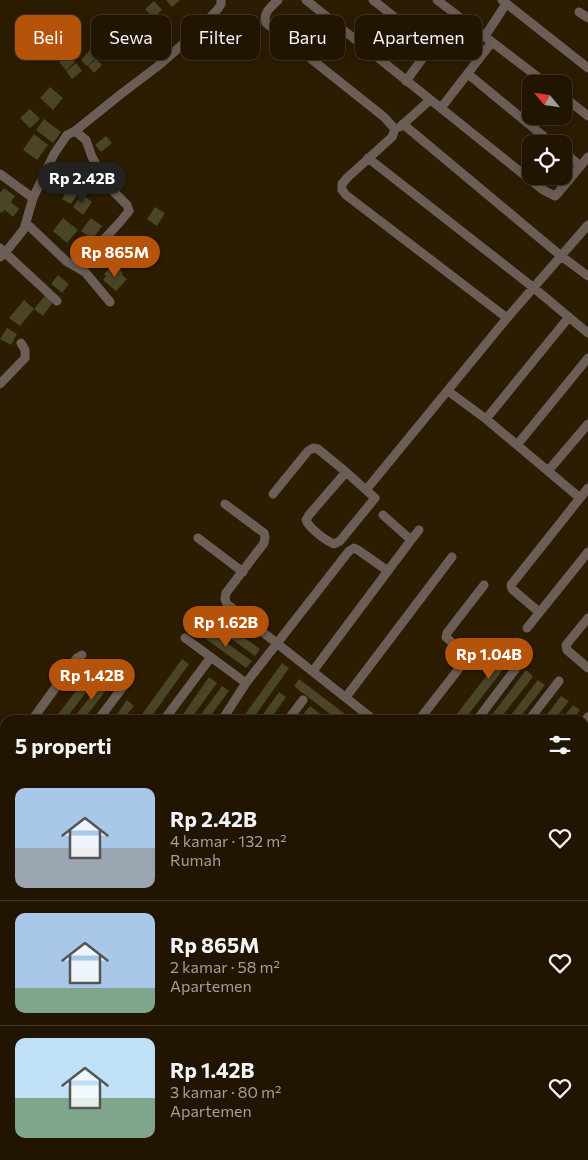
<!DOCTYPE html>
<html lang="id">
<meta charset="utf-8">
<style>
:root{--surface:#211502;--page:#2d2211;--text:#f1f3f6;--muted:#a29f99;--line:#3e3424;--accent:#b45309}
body{margin:0;font-family:Commissioner,sans-serif;background:var(--page);color:var(--text);height:100vh;display:flex;flex-direction:column;font-size:19px;white-space:nowrap}
*{box-sizing:border-box;margin:0}
p{font-size:16px;color:var(--muted)}
.icon{flex:none;width:28px;height:28px;fill:none;stroke:currentColor;stroke-width:2;stroke-linecap:round;stroke-linejoin:round}
.map{position:relative;flex:1;overflow:hidden}
.drawer{position:absolute;left:0px;top:715px;width:589px;height:445px;display:flex;flex-direction:column;background:var(--surface);border-radius:15px 15px 0 0;box-shadow:0 2px 12px #0003,0 0 0 1px var(--line)}
.drawer>*{flex:none}
.banner{position:absolute;left:15px;top:15px;width:559px;height:45px;display:flex;gap:10px}
.needle{width:32px;rotate:299deg}
.controls{position:absolute;left:522px;top:75px;display:grid;gap:10px}
.controls a{display:grid;place-items:center;width:50px;height:50px;border-radius:10px;background:var(--surface);box-shadow:0 2px 12px #0003,0 0 0 1px var(--line);font-size:25px}
.price{position:absolute;translate:-50% -42px;padding:0 11px;border-radius:18px;background:var(--accent);color:#fff;font-size:16px;line-height:32px;filter:drop-shadow(0 1px 2px #0008)}
.price::after{content:'';position:absolute;left:50%;top:30px;width:15px;height:11px;margin-left:-8px;background:inherit;clip-path:polygon(0 0,100% 0,50% 100%)}
.price.on{background:#222;color:#fff}
ul{padding:0;list-style:none}
li{display:flex;align-items:center;gap:15px;height:125px;padding:0 15px}
li+li{border-top:1px solid var(--line)}
li span{display:grid;place-items:center;flex:none;width:140px;height:100px;border-radius:10px;color:#555}
li>.icon{margin-inline-start:auto}
span .icon{width:60px;height:60px;fill:#fffc;stroke-width:1}
li b{font-size:21px}
h2{display:flex;justify-content:space-between;align-items:center;height:60px;padding:0 15px;font-size:21px}
.tag{padding:0 18px;border-radius:10px;background:var(--surface);box-shadow:0 2px 12px #0003,0 0 0 1px var(--line);font-size:18px;line-height:45px}
.tag.on{background:var(--accent);color:#fff}
.map>svg:first-child{display:block}
.building{fill:#4a4527}
.lines{fill:none;stroke-linecap:round;stroke-linejoin:round}
.street{stroke:#6b5e56;stroke-width:9}
</style>
<div class="map">
<svg width="588" height="1160" viewBox="0 0 588 1160">
<rect width="100%" height="100%" fill="#2c1c02"/>
<!-- building -->
<path class="building" d="M166,0H180L172,7Z
M154,1L162,10L153,18L145,9Z
M137,17L146,28L132,40L123,29Z
M160,22L172,38L162,45L150,29Z
M104,33L111,42L101,50L94,41Z
M123,33L130,41L126,45L118,37Z
M116,36L125,46L120,50L112,40Z
M91,49L98,56L87,66L81,60Z
M69,54L75,62L66,70L59,62Z
M96,59L102,65L94,73L88,66Z
M76,63L82,71L72,79L66,71Z
M50,87L63,98L53,110L40,98Z
M30,109L40,119L30,128L20,118Z
M44,119L61,132L53,143L36,130Z
M34,134L48,145L37,160L23,150Z
M106,136L112,143L101,152L95,145Z
M70,186L79,192L71,204L62,199Z
M4,188L15,196L11,202L19,209L13,217L5,210L1,213L0,212V193Z
M82,194L92,202L83,215L73,207Z
M155,207L165,213L157,226L147,219Z
M63,218L78,230L67,243L53,231Z
M91,218L102,226L92,240L81,231Z
M114,264L123,273L122,275L127,279L116,291L103,280L106,276L104,274Z
M58,275L69,284L62,293L51,284Z
M45,296L53,302L43,316L34,309L20,326L9,318L24,300L34,309Z
M7,328L17,334L11,345L0,339Z
M213,615L260,649L255,656L208,622Z
M204,627L252,661L246,668L199,634Z
M517,637L524,642L478,702L464,720H452Z
M182,659L189,664L149,720H138Z
M282,663L289,668L284,675L252,720H241Z
M92,670L99,675L65,720H60L56,717Z
M526,670L533,676L529,682L499,720H488Z
M209,677L217,683L190,720H179Z
M104,679L110,684L101,697L83,720H72Z
M299,679L345,714L353,720H338L300,691L294,686Z
M538,680L545,685L518,720H507Z
M222,686L229,691L214,711L208,720H197Z
M279,692L286,697L270,720H259Z
M561,696L569,701L554,720H543Z
M127,700L134,706L129,712L124,720H113Z
M573,705L580,710L576,716L573,720H561Z
M310,706L323,716L328,720H314L311,718L304,713Z
M5,778V792L0,799V785Z
M5,803V817L0,824V809Z
M5,874V884L0,881Z
M0,912L5,916V927L0,923Z
M0,931L5,935V946L0,942Z
M0,978L5,982V988L0,996Z
M3,1061L5,1063V1073L0,1080V1065Z
M5,1096V1112L0,1119V1104Z
M5,1122V1138L0,1145V1130Z
M15,1155H26L22,1160H12Z
M33,1155H44L41,1160H30Z
M70,1155H81L78,1160H67Z
M89,1155H99L96,1160H85Z
M140,1155H150L147,1160Z
M172,1155H182L179,1160H168Z
M190,1155H201L197,1160H186Z
M224,1155H226L232,1159L231,1160H220Z"/>
<g class="lines">
<!-- street -->
<path class="street" d="M278,0C272,6 262,13 266,23L384,117L394,128V132L392,137L347,178L342,184V190L346,195L507,318
M306,0L543,190L555,196L558,193L588,157
M373,0L431,46
M437,0L547,84
M502,0L588,68
M579,12L588,18
M485,36L506,4
M468,74L553,144
M406,81L455,14
M564,97L588,116
M441,108L492,42
M400,127L430,100
M75,131L86,140L92,157L108,186L127,205L129,211L120,222L85,260L77,267
M564,152L580,166
M368,158L534,288L588,333
M0,174L33,198
M26,223L66,261L85,272L110,302
M588,225L561,256L588,276
M0,248L57,301
M0,257L5,253L24,229L33,198L54,154L67,135L75,131L121,94L158,66L191,37L218,9L221,4V0
M0,384L25,358V350L21,343
M448,391L486,419L580,498
M486,419L569,317
M517,445L588,358
M548,471L588,424
M366,490L346,472L309,515L306,520C309,528 326,541 334,544L340,541L375,498L366,490L507,318L561,256L403,124
M273,494L308,451L313,448L318,449L346,472
M225,504L264,533L265,537L264,543L226,593L225,599L227,604L374,720
M198,538L243,572
M411,540L419,530
M539,612L512,589L511,585L588,488
M588,618L566,645L567,650L588,668
M527,628L588,552
M185,638L246,683
M313,671L411,540L383,515
M346,697L452,557
M32,720L77,658L82,655
M98,720L126,683
M164,720L211,657
M222,720L246,683L349,551L354,548L358,550L388,571
M288,720L303,700
M419,720L464,662L466,656L446,637L447,633L484,585
M477,720L526,655
M529,720L559,681
M584,722L588,717
M0,762L5,756
M0,852L5,845
M584,882L588,886
M0,894L5,897
M584,944L588,947
M0,960L5,964
M584,981L588,976
M0,1017L5,1010
M584,1028L588,1031
M0,1043L5,1047
M0,1088L5,1080
M117,1155L124,1160
M263,1155L265,1160
M1,1160L5,1154
M51,1160L55,1155
M108,1160L112,1155
M159,1160L162,1155
M209,1160L214,1155"/>
</g>
</svg>
<div class="controls">
<a><svg class="needle" viewBox="-14 -14 28 28"><path d="M0-13l5 13h-10z" fill="#e53935"/><path d="M0 13l5-13h-10z" fill="#a29f99"/></svg></a>
<a><svg class="icon" aria-label="locate" viewBox="0 0 24 24"><circle cx="12" cy="12" r="6"/><path d="M12 2v4M12 18v4M2 12h4M18 12h4"/></svg></a>
</div>
<b class="price on" style="left:82px;top:204px">Rp 2.42B</b>
<b class="price" style="left:115px;top:278px">Rp 865M</b>
<b class="price" style="left:226px;top:648px">Rp 1.62B</b>
<b class="price" style="left:489px;top:680px">Rp 1.04B</b>
<b class="price" style="left:92px;top:701px">Rp 1.42B</b>
<div class="banner">
<a class="tag on">Beli</a>
<a class="tag">Sewa</a>
<a class="tag">Filter</a>
<a class="tag">Baru</a>
<a class="tag">Apartemen</a>
</div>
<section class="drawer">
<h2>5 properti<svg class="icon" aria-label="filters" viewBox="0 0 24 24"><path d="M4 7h16M4 17h16"/><circle cx="9" cy="7" r="2"/><circle cx="15" cy="17" r="2"/></svg></h2>
<ul>
<li><span style="background:linear-gradient(#a9c7e8 60%,#9aa5b1 0)"><svg class="icon" aria-label="home" viewBox="0 0 24 24"><path d="M3 11l9-7 9 7M6 9v11h12V9"/></svg></span><div><b>Rp 2.42B</b><p>4 kamar · 132 m²</p><p>Rumah</p></div><svg class="icon" aria-label="heart" viewBox="0 0 24 24"><path d="M12 20l-8-8c-3-5 5-10 8-4 3-6 11-1 8 4z"/></svg></li>
<li><span style="background:linear-gradient(#a9c7e8 75%,#7fa58c 0)"><svg class="icon" aria-label="home" viewBox="0 0 24 24"><path d="M3 11l9-7 9 7M6 9v11h12V9"/></svg></span><div><b>Rp 865M</b><p>2 kamar · 58 m²</p><p>Apartemen</p></div><svg class="icon" aria-label="heart" viewBox="0 0 24 24"><path d="M12 20l-8-8c-3-5 5-10 8-4 3-6 11-1 8 4z"/></svg></li>
<li><span style="background:linear-gradient(#bfe0f5 60%,#7fa58c 0)"><svg class="icon" aria-label="home" viewBox="0 0 24 24"><path d="M3 11l9-7 9 7M6 9v11h12V9"/></svg></span><div><b>Rp 1.42B</b><p>3 kamar · 80 m²</p><p>Apartemen</p></div><svg class="icon" aria-label="heart" viewBox="0 0 24 24"><path d="M12 20l-8-8c-3-5 5-10 8-4 3-6 11-1 8 4z"/></svg></li>
</ul>
</section>
</div>
